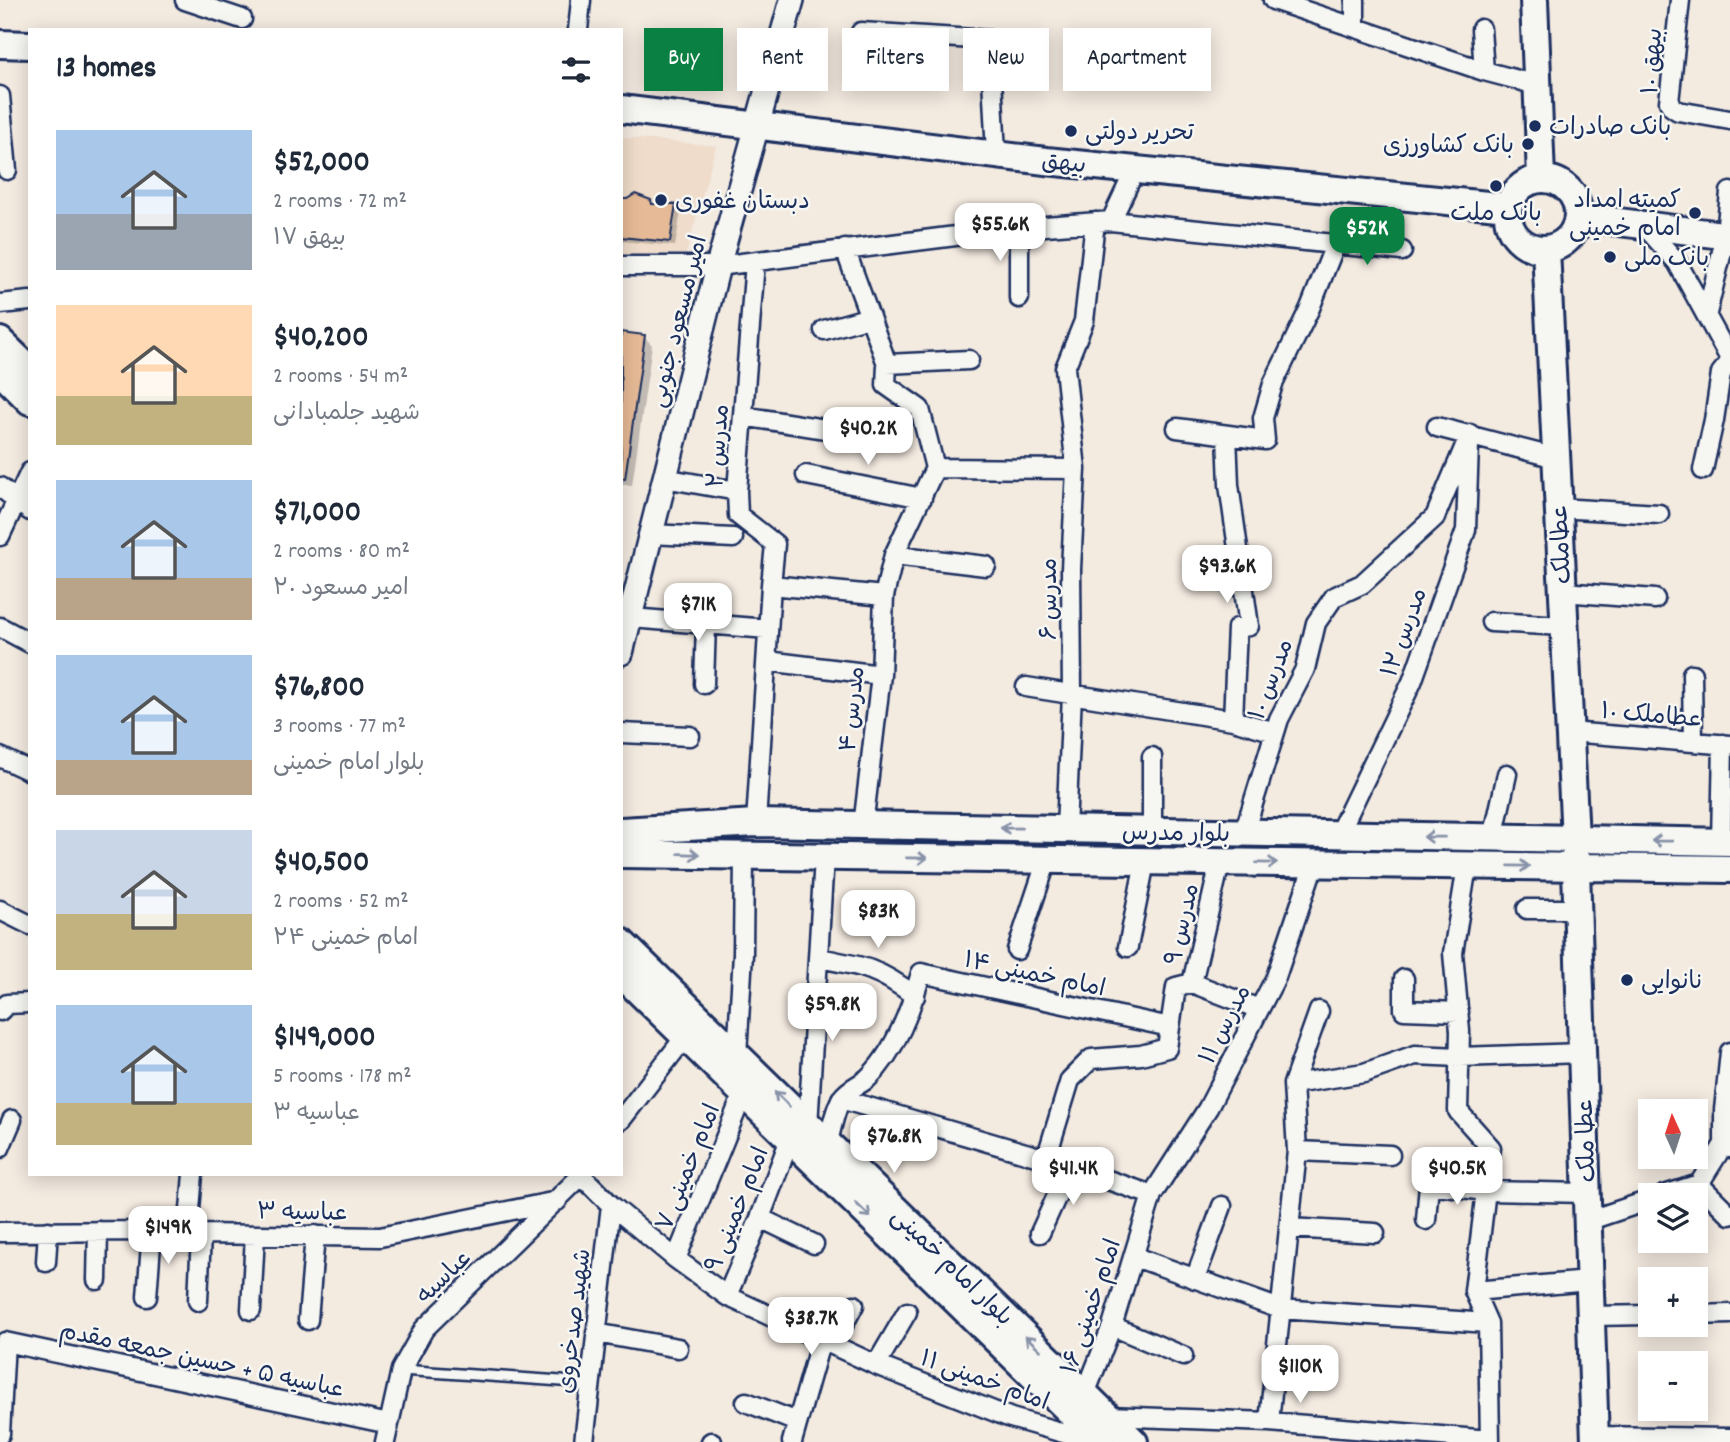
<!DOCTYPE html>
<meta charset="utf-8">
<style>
:root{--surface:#fff;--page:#f6f6f7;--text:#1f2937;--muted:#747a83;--accent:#0b8043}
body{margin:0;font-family:Dekko,"Playpen Sans Arabic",sans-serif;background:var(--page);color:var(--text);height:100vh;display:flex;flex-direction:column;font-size:26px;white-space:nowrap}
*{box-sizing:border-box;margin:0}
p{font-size:23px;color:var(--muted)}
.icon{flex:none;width:38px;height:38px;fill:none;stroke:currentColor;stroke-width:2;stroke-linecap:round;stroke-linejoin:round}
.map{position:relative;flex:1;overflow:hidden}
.sheet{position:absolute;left:28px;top:28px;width:595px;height:1148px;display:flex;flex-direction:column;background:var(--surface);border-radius:0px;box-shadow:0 4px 18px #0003}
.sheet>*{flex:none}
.banner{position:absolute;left:644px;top:28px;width:665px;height:63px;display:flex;gap:14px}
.needle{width:46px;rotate:357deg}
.fabs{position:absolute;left:1638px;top:1099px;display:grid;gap:14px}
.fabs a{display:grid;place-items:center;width:70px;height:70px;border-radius:0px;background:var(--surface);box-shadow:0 4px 18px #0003;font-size:35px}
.price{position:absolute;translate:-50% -60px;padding:0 16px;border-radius:14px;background:#fff;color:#222;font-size:23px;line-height:46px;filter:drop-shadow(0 2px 4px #0008)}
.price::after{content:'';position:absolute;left:50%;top:42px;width:21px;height:16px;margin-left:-10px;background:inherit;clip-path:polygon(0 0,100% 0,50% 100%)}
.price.active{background:var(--accent);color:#fff}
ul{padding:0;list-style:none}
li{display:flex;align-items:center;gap:21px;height:175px;padding:0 28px}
li span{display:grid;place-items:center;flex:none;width:196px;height:140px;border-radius:0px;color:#555}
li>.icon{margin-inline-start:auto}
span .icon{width:84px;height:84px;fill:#fffc;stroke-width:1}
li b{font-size:30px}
h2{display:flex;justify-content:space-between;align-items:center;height:84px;padding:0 28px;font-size:30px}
.chip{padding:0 24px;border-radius:0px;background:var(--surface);box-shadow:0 4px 18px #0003;font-size:24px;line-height:63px}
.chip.active{background:var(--accent);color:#fff}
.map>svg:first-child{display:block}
.built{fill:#efdcca}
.shadow{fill:#0003}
.building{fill:#e6ba96;stroke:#1b2f5e;stroke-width:2}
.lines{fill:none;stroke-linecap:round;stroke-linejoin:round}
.service-casing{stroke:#1b2f5e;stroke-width:14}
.minor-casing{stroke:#1b2f5e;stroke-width:23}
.tertiary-casing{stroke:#1b2f5e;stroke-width:28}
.secondary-casing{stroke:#1b2f5e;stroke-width:32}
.service{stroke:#f6f6f2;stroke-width:9}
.minor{stroke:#f6f6f2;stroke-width:18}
.tertiary{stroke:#f6f6f2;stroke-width:23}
.secondary{stroke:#f6f6f2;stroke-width:26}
.oneway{stroke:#8892a8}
.poi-dot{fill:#1b2f5e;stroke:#f6f6f2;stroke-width:2.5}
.labels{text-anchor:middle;stroke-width:5;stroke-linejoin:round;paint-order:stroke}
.street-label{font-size:24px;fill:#1b2f5e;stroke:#f6f6f2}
.poi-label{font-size:24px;fill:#1b2f5e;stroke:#f6f6f2;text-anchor:start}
</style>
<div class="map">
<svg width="1730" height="1442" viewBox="0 0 1730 1442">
<rect width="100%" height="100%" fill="#f3eae0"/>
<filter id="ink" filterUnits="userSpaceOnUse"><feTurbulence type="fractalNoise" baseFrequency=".0143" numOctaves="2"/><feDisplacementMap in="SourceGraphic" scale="14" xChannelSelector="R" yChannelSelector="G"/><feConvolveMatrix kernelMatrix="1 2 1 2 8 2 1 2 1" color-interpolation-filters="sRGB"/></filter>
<g filter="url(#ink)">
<!-- built -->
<path class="built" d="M621,137L716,146L686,254H621Z"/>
<!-- shadow -->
<path class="shadow" d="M621,201H650L654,205L675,206L681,211L675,246L621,241Z
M621,334L644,337L652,345L632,485L621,484Z"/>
<!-- building -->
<path class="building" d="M635,194L651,200L652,204H676L670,242L621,237V199H627Z
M621,332L645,335L625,479L621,478Z"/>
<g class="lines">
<defs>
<path id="service" d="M401,1370L590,1383"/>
<path id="minor" d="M185,0L242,19
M1273,0L1484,71L1537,85
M1355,0V27
M1680,0L1669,102L1672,107L1678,111L1730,120
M1481,29L1484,71
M578,30L581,0
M861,32L990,40L996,154
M0,96L7,170
M1111,221L1135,170
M1643,224L1677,262L1730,359
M845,249L887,364L886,385L920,409L935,468L894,555L884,596L881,675L863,826
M755,262L737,491L738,515L775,544L771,585L756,823
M621,266H718L1019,228L1111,221L1402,251
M1019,298V228
M0,304L30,301
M1707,313L1726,235L1730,192
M824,330L870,317
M887,364L969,360
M743,416L882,438
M1437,427L1556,458
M1177,428L1265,440L1263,418L1273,384L1310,308L1335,245
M1227,435L1229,485L1249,626L1237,628L1233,720
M935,468L1076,469
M1703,470L1714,420L1721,373L1730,362
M806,475L922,498
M664,478L737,491
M0,487L30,511
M1558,508L1659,514
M650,534L733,538
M0,536L30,472
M894,555L986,566
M771,585L884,596
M1563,592L1655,599
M631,618L768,629
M1491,622L1564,626
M0,627L30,643
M767,661L881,675
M1692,674L1693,742
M704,684L706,624
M1026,687L1233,720L1275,732
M1569,732L1730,745
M621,733L690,736
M0,757L30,771
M1066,829L1072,694L1071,569L1076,469L1065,368L1084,321L1095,222
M1152,831V757
M1244,833L1279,719L1305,669L1316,623L1334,597L1362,584L1435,517L1470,434
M1338,835L1412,682L1466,530L1469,445
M1493,838L1507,774
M1721,842L1723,744
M1467,866L1453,953L1460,1031L1458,1111L1491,1148L1474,1291L1488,1323L1490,1442
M1527,909H1577
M0,910L30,925
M1128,947L1145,862
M1017,950L1047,860
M818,958C863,966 878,968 915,996
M1404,979V1010L1459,1012
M1192,983L1259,1009
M0,1011L7,1004L30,1003
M737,1055L743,954L744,856
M1293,1084L1364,1073L1415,1055L1460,1057L1582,1053
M841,1099L1046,1159L1152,1195
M621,1120L685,1037
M808,1126L824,857
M827,1144C832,1130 834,1110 842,1098C849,1088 860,1085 868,1078C896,1051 911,1009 921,973L1170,1027
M1724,1144V1110L1730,1052
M0,1148L12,1120
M1297,1151L1390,1155
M1046,1159L1070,1080L1091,1059L1141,1055L1167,1048L1176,987L1192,983L1220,863
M580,1174L611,1205L676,1259L727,1296L876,1365L1011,1418L1095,1442
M1699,1184L1724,1144L1730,1148
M1699,1184L1730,1215
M1664,1195L1699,1184
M760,1218L814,1244
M1426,1220L1429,1184L1486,1191L1586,1193
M1587,1221L1650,1200
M1289,1228L1375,1233
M0,1232L152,1231L201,1234L380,1237L557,1201
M188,1233L193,1174
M1040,1233L1070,1167
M1135,1257L1280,1309L1488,1323
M676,1259L743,1094
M46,1262L48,1231
M1195,1279L1222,1206
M97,1280L98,1231
M1474,1291L1589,1281
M727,1296L760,1218L790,1139
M147,1297L152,1231
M198,1301L201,1234
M251,1310L255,1235
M1696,1315L1730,1314
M1591,1316L1650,1315
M308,1320L315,1235
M1112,1326L1183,1356
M596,1333L678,1348
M833,1344L854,1305
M876,1365L907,1312
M1085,1394L1112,1326L1152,1195L1208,1108L1276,977L1314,864
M746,1402L797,1422
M1108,1416L1269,1422L1490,1440
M1269,1422L1297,1151L1293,1084L1319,1011
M0,1434L5,1342L389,1424
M1594,1436L1730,1438
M385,1442L401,1370L424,1329L583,1174
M584,1442L611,1205
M711,1442H712
M792,1442L821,1340"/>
<path id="tertiary" d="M621,653L718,266L792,0"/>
<path id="secondary" d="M1534,0L1541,178
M0,44L30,45
M621,109L1046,161L1508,207
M1508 214a35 35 0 1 1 70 0a35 35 0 1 1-70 0Z
M1579,217L1730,236
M1546,249L1575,839L1595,1442
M0,341L30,370
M0,371L30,401
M621,831L756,823L1730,842
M621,854L1730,869
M621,942L1134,1442
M621,974L1101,1442"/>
</defs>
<!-- service casing -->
<use href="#service" class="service-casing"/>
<!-- minor casing -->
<use href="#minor" class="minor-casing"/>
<!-- tertiary casing -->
<use href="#tertiary" class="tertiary-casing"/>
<!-- secondary casing -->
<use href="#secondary" class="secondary-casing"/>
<!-- service -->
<use href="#service" class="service"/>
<!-- minor -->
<use href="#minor" class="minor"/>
<!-- tertiary -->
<use href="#tertiary" class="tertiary"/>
<!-- secondary -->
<use href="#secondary" class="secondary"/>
</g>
<!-- one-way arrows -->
<defs><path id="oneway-shaft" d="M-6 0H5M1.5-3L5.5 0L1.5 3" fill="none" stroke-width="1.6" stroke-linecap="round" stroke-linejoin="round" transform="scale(1.75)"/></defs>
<g class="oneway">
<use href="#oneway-shaft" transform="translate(1011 828) rotate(-179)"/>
<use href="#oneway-shaft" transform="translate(1434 837) rotate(-179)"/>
<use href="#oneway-shaft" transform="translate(1662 841) rotate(-179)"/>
<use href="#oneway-shaft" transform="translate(689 854) rotate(2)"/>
<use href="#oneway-shaft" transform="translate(917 858) rotate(1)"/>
<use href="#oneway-shaft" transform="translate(1267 863) rotate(1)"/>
<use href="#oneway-shaft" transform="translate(1519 866) rotate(1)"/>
<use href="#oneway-shaft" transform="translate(782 1099) rotate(-135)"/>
<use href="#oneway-shaft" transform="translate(863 1210) rotate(44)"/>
<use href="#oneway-shaft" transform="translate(1033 1343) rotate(-136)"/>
</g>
</g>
<!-- markers -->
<g class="poi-dot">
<circle cx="1535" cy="126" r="7"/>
<circle cx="1071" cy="131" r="7"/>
<circle cx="1528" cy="144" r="7"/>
<circle cx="1496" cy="186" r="7"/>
<circle cx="661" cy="200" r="7"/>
<circle cx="1695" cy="213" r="7"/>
<circle cx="1610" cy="257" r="7"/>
<circle cx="1627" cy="980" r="7"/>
</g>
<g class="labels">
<!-- street labels -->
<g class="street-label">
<text transform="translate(1651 61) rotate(-86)" y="8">بیهق ۱۰</text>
<text transform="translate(1064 162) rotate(6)" y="8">بیهق</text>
<text transform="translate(677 321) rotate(-76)" y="8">امیر مسعود جنوبی</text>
<text transform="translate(717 446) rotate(-86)" y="8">مدرس ۲</text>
<text transform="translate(1560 544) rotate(-93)" y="8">عطاملک</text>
<text transform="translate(1048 599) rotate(-90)" y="8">مدرس ۶</text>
<text transform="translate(1403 632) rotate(-70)" y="8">مدرس ۱۲</text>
<text transform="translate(1270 679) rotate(-69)" y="8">مدرس ۱۰</text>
<text transform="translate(851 709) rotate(-84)" y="8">مدرس ۴</text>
<text transform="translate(1652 714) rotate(5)" y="8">عطاملک ۱۰</text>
<text transform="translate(1176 832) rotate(1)" y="8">بلوار مدرس</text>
<text transform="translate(1181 924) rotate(-77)" y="8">مدرس ۹</text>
<text transform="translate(1035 973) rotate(12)" y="8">امام خمینی ۱۴</text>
<text transform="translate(1224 1024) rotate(-63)" y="8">مدرس ۱۱</text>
<text transform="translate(1585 1141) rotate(-92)" y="8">عطا ملک</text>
<text transform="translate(687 1167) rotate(-68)" y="8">امام خمینی ۷</text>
<text transform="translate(736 1209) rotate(-68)" y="8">امام خمینی ۹</text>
<text transform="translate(302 1211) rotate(1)" y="8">عباسیه ۳</text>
<text transform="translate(953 1266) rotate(44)" y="8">بلوار امام خمینی</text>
<text transform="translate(443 1276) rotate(-44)" y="8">عباسیه</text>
<text transform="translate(1090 1306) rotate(-71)" y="8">امام خمینی ۱۶</text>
<text transform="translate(573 1321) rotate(-83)" y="8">شهید صدخروی</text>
<text transform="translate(202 1359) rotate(12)" y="8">عباسیه ۵ + حسین جمعه مقدم</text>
<text transform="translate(985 1379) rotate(20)" y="8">امام خمینی ۱۱</text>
</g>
<!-- poi labels -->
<g class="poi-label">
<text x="1549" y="134">بانک صادرات</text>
<text x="1085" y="139">تحریر دولتی</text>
<text x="1514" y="152" text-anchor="end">بانک کشاورزی</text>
<text x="1681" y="207" text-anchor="end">کمیته امداد<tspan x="1681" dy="28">امام خمینی</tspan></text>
<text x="675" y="208">دبستان غفوری</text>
<text x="1496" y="220" text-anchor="middle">بانک ملت</text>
<text x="1624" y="265">بانک ملی</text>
<text x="1641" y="988">نانوایی</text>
</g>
</g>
</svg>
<div class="fabs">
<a><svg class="needle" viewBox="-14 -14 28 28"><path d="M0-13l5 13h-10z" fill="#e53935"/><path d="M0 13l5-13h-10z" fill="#747a83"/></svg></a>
<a><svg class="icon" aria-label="layers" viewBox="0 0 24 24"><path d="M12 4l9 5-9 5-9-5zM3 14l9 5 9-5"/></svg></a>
<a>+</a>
<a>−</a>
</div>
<b class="price" style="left:1000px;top:263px">$55.6K</b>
<b class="price active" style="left:1367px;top:267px">$52K</b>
<b class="price" style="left:868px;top:467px">$40.2K</b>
<b class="price" style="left:1227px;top:605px">$93.6K</b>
<b class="price" style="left:698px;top:643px">$71K</b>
<b class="price" style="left:878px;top:950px">$83K</b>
<b class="price" style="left:832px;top:1043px">$59.8K</b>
<b class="price" style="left:894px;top:1175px">$76.8K</b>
<b class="price" style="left:1073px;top:1207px">$41.4K</b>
<b class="price" style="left:1457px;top:1207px">$40.5K</b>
<b class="price" style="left:168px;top:1266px">$149K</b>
<b class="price" style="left:811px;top:1357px">$38.7K</b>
<b class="price" style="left:1300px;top:1405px">$110K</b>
<div class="banner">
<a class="chip active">Buy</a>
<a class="chip">Rent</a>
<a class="chip">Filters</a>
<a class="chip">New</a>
<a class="chip">Apartment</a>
</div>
<section class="sheet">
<h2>13 homes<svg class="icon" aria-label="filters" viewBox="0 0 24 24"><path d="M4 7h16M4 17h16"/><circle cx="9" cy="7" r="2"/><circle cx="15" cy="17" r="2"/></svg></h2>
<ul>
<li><span style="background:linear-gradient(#a9c7e8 60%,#9aa5b1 0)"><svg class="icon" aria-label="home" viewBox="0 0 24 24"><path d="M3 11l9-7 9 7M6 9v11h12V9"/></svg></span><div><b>$52,000</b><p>2 rooms · 72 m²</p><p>بیهق ۱۷</p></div></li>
<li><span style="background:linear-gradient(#ffd9b3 65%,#c2b280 0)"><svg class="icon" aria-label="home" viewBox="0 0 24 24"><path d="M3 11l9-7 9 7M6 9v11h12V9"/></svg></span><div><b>$40,200</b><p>2 rooms · 54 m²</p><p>شهید جلمبادانی</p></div></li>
<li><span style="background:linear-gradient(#a9c7e8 70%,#b9a48a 0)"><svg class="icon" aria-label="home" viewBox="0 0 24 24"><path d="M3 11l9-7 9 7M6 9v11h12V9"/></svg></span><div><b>$71,000</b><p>2 rooms · 80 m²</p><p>امیر مسعود ۲۰</p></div></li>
<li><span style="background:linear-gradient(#a9c7e8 75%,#b9a48a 0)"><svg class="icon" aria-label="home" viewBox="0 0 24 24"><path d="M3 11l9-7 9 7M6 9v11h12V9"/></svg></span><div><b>$76,800</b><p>3 rooms · 77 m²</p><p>بلوار امام خمینی</p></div></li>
<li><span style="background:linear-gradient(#c9d6e8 60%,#c2b280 0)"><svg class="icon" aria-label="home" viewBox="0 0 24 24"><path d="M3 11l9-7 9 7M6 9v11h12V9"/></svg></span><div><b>$40,500</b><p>2 rooms · 52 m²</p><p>امام خمینی ۲۴</p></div></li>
<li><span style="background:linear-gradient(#a9c7e8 70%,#c2b280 0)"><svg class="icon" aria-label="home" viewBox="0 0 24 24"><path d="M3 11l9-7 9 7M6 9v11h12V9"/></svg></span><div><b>$149,000</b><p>5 rooms · 178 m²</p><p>عباسیه ۳</p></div></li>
</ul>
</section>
</div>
